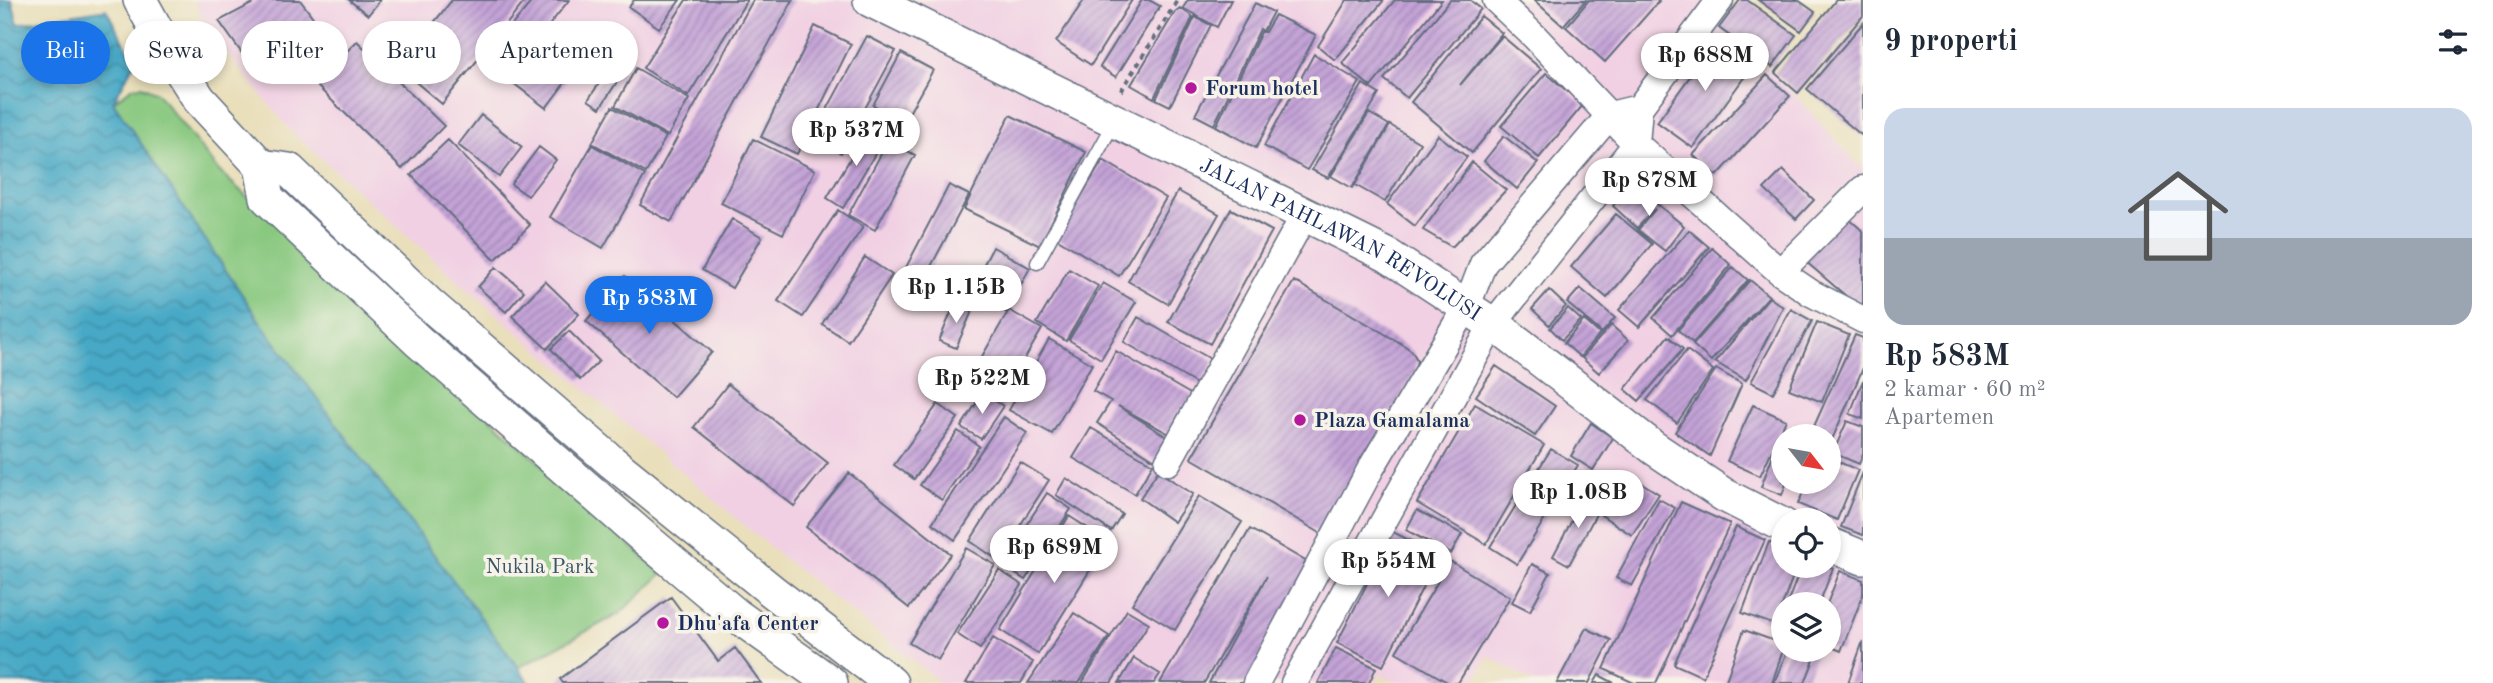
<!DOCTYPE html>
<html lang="id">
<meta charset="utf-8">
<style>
:root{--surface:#fff;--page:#f2f2f3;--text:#1f2937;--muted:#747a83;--line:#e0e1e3;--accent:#1a73e8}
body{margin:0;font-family:"Old Standard TT",serif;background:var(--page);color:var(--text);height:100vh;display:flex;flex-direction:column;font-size:26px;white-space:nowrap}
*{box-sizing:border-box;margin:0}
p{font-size:23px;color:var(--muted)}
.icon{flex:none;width:38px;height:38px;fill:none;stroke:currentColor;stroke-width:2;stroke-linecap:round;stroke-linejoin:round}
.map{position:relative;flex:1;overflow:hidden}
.side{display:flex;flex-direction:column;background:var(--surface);width:630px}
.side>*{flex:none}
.top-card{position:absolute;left:21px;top:21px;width:665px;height:63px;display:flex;gap:14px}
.needle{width:46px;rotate:121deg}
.controls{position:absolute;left:1771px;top:424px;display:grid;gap:14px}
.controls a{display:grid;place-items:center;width:70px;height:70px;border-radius:50%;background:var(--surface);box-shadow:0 4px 10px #0003;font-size:35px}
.price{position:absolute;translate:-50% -60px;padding:0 16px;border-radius:24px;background:#fff;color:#222;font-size:23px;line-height:46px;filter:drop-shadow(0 2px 4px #0008)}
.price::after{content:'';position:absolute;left:50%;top:42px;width:21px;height:16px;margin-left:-10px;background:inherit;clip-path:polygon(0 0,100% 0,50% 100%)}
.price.on{background:var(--accent);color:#fff}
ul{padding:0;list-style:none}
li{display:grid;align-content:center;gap:14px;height:371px;padding:0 21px}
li+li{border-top:2px solid var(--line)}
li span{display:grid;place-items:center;height:217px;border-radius:21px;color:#555}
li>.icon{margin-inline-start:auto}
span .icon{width:126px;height:126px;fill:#fffc;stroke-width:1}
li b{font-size:30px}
h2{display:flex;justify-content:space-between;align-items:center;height:84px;padding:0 21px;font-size:30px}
.pill{padding:0 24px;border-radius:32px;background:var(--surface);box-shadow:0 4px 10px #0003;font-size:24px;line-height:63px}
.pill.on{background:var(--accent);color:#fff}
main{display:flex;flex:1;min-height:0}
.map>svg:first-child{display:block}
.built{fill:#f1d0e3;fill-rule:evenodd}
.green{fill:#88c87f;stroke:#527c6e;stroke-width:2}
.water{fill:url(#water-waves);stroke:#316c92;stroke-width:2}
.building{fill:url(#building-hatch)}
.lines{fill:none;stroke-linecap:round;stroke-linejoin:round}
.service-casing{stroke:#636d7f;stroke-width:15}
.minor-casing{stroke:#636d7f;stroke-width:29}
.tertiary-casing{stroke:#636d7f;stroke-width:36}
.path{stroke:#636d7f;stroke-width:4.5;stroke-dasharray:5 5;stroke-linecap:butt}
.service{stroke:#fff;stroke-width:12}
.minor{stroke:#fff;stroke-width:26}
.tertiary{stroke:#fff;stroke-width:33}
.poi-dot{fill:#b5179e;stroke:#f7f3e8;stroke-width:2.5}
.labels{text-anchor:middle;stroke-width:7;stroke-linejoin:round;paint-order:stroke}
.poi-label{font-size:21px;font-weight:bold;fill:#1b2f5e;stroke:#f7f3e8;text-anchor:start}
.street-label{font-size:21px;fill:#1b2f5e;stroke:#f7f3e8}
.park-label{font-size:21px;fill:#365566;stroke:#f7f3e8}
</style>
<main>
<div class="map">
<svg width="1863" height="683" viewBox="0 0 1863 683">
<defs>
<pattern id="water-waves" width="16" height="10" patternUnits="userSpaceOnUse" patternTransform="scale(1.75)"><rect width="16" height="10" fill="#47a9c6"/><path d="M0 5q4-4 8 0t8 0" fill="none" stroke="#3a8aa4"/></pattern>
<pattern id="building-hatch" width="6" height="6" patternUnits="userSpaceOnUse" patternTransform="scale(1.75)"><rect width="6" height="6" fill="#c4a3d7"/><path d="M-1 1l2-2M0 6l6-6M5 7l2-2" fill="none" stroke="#9e85b2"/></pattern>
</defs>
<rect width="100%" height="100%" fill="#f7f3e8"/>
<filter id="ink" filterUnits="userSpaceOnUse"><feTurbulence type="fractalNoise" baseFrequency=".0143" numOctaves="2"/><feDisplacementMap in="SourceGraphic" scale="14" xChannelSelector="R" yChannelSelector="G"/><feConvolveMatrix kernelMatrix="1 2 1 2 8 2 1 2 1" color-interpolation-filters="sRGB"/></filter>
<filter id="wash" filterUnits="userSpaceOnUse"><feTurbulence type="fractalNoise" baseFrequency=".00686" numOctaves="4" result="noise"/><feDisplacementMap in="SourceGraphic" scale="28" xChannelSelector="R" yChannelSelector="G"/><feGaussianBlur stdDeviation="1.57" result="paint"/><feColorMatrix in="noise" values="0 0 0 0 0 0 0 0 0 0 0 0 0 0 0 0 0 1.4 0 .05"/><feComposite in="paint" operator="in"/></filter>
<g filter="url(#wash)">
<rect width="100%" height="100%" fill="#e9dfbb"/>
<!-- built -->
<path class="built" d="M194,0H1704L1798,98L1859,166L1863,163V683H1534L1488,656L1473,683H1397L1380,674L1374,683H941L778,554L461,284L290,130L206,28ZM1783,436H1829V481H1783ZM1783,520H1829V565H1783ZM1783,604H1829V649H1783Z"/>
<!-- green -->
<path class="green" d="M142,86L157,93L220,172L662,574L619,614L518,668L263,326L113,102L133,87Z"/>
<!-- water -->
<path class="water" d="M0,0H12L18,24L106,9L135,62L113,102L263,326L530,683H0Z"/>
<g id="blocks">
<!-- building -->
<path class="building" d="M259,0H300L315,20L251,66L219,21Z
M349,0H380L368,15Z
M452,0H526L442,104L398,67Z
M533,0H569L535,43L512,25Z
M634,0H680L659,28L629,7Z
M686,0H747L688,96L643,68Z
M753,0H793L671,222L640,205Z
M1084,0H1132L1091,65L1056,42Z
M1142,0H1149L1160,6L1116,77L1100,67Z
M1188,0H1231L1217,27L1183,8Z
M1347,0H1384L1335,60L1318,46Z
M1395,0H1442L1371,87L1342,63Z
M1450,0H1470L1481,9L1407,98L1384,79Z
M1534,0H1586L1563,26Z
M1589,0H1658L1659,1L1605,62L1566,27Z
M1740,0H1747L1796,35L1772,67L1719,28Z
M1758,0H1798L1815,12L1801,31Z
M1836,0H1863V16L1798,93L1775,73Z
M1255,3L1273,12L1263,31L1260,29L1214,125L1195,115Z
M1180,8L1193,17L1154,98L1131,85L1175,12Z
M1275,15L1316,35L1256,148L1216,126L1261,32H1265Z
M1481,16L1502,33L1460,85L1502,36L1541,69L1472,153L1411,102Z
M1195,17L1211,25L1170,106L1156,99Z
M1863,23V133L1861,135L1807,89Z
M815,26L851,44L797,154L761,137Z
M503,32L567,80L546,108L483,60Z
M867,36L896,51L841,153L812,137Z
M1717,39L1753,65L1693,148L1657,122Z
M357,41L444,126L402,169L315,84Z
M901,53L933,70L904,122L873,105Z
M1314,54L1360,82L1307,170L1264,146Z
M612,64L624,71L600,108L588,100Z
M636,68L689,99L668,136L615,106Z
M1546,73L1583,105L1539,158L1501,126Z
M1767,75L1790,96L1717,176L1693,155Z
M1363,84L1379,94L1328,178L1312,170Z
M612,107L666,137L646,173L592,143Z
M1369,113L1389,125L1352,188L1331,176Z
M481,115L522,147L499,177L458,145Z
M1010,115L1086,152L1040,246L964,209Z
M1390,125L1420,143L1385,202L1355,185Z
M869,127L885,137L843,208L827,198Z
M1438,135L1467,157L1415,226L1387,204Z
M1504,136L1538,163L1517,189L1484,161Z
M753,139L815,170L783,234L721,203Z
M448,140L530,225L495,260L411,175Z
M888,141L915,155L875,230L848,215Z
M592,145L645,175L603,248L550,217Z
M539,147L556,160L528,196L511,184Z
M1103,160L1166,198L1119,276L1056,238Z
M1472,162L1506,190L1452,247L1423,230Z
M1783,170L1814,200L1796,219L1764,189Z
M949,185L969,195L921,285L902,275Z
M1636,187L1684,226L1665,251L1638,230L1655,209L1637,228L1613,206L1625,191Z
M1178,191L1219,214L1168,304L1128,281Z
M1231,209L1272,231L1210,344L1168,322Z
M838,210L863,227L803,317L778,301Z
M1842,213L1863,231V304L1860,308L1804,260Z
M1616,214L1652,244L1607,298L1571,267Z
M732,219L762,237L732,288L702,270Z
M1689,230L1709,247L1639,327L1619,310Z
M993,247L1030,268L1006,312L969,292Z
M1712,248L1731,265L1672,335L1653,318Z
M865,257L892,275L848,341L822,324Z
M496,267L524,291L506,312L478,287Z
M1733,267L1748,280L1693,343L1678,330Z
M1069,269L1098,286L1066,341L1037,323Z
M625,276L712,352L673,397L586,321Z
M1750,280L1769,296L1711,361L1693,345Z
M545,281L579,314L547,349L512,316Z
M1294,281L1402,344L1412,351L1417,360L1415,372L1322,534L1191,458Z
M1103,283L1136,302L1101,359L1069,340Z
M1580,288L1615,318L1602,333L1567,303Z
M1549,290L1566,306L1549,325L1532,309Z
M1769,297L1783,307L1746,380L1715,362Z
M956,301L973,309L956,348L939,341Z
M1568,308L1581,320L1562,340L1550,328Z
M1791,309L1812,321L1773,393L1751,382Z
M1009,310L1042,329L1003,396L970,377Z
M1138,317L1214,361L1200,386L1124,342Z
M1584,320L1600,334L1580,357L1564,343Z
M1817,322L1849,335L1822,402L1789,389Z
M1611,325L1628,340L1599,373L1582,358Z
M569,331L599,361L580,380L551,349Z
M1855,335L1863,338V368L1831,442L1829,436L1811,433Z
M1668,336L1683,349L1639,401L1625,389Z
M1049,339L1092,364L1052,434L1009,410Z
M1687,350L1713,370L1677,423L1647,400Z
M1116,351L1192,395L1169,434L1118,406L1172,440L1158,462L1097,423L1111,401L1093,391Z
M1496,366L1555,406L1535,436L1476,396Z
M1716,369L1742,384L1710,456L1675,432Z
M1863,380V419L1850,414Z
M728,384L828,463L794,506L694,427Z
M983,393L1003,406L981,439L961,427Z
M938,404L958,418L914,479L894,465Z
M1475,404L1544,445L1486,544L1417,503Z
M1753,405L1786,420L1760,476L1727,461Z
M1004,417L1027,433L955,540L932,523Z
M1847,421L1863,427V454L1859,464L1833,453Z
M1591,423L1613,438L1593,470L1571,456Z
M1091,428L1153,464L1135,494L1073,458Z
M1783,428L1804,436H1783V481H1787L1782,495L1761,487Z
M958,431L979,446L942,500L920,485Z
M1551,449L1578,465L1517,564L1490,547Z
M1829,458L1858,470L1837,520L1798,504L1808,481H1829Z
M1020,462L1049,480L998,560L970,541Z
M1158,471L1193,494L1174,522L1140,498Z
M1863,472V535L1841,527Z
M849,473L951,554L909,608L806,527Z
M1628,474L1659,494L1632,535L1601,515Z
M1066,478L1122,514L1111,531L1056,495Z
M1047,493L1071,509L1025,580L1001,564Z
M1586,494L1602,503L1569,565L1553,556Z
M1199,496L1242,522L1175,630L1132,604Z
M1659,499L1675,508L1632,586L1616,578Z
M1681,502L1730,524L1656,683H1634L1604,669Z
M1417,510L1462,534L1451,554L1406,530Z
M1069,516L1108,541L1038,654L1000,630Z
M1736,527L1765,540L1703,677L1674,664Z
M1250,529L1314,566L1249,683H1209L1267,576L1204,683H1160Z
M1393,532L1439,555L1383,666L1337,643Z
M1769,542L1783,547V565H1797L1775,625L1742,613Z
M966,548L995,565L938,660L909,643Z
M1450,561L1510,597L1458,683H1449L1396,652Z
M1532,564L1550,573L1530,611L1512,602Z
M1802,565H1824L1833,568L1819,604H1787Z
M999,570L1022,585L980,649L957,634Z
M1840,571L1863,580V595L1841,651L1829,646V604H1827Z
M671,597L718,661L735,648L761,683H563L560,679Z
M1127,610L1149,623L1111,683H1082Z
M1074,613L1109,636L1079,683H1028Z
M1586,628L1611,640L1589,683H1557Z
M1744,630L1783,644V650L1772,683H1725Z
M993,638L1033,662L1021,683H966Z
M1863,641V683H1848Z
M1336,648L1376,668L1369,683H1318Z
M1788,649H1804L1816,654L1805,683H1774Z
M1134,658L1160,674L1154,683H1119Z
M1599,675L1614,683H1594Z"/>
</g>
</g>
<g filter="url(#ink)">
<use href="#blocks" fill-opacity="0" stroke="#636d7f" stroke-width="2"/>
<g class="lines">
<defs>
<path id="service" d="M1037,263L1115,121"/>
<path id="minor" d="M1496,0L1535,37L1636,144L1780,272L1811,293L1863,320
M1639,108L1720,0
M1780,272L1863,189
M1168,462L1305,214
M1256,683L1370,470L1467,306L1483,264L1610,115L1639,108
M1294,683L1493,324L1636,144L1639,108"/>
<g id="tertiary">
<path d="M140,0L167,49L199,99L261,166L267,198L418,341L642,536L736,615L831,683"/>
<path id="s1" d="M870,0L1387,255L1503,331L1654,448L1724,495L1783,525"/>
<path d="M261,166L289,170L428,303L612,462L772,591L891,683"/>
<path d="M1829,544L1863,558"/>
</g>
</defs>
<!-- service casing -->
<use href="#service" class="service-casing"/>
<!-- minor casing -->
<use href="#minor" class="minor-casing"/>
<!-- tertiary casing -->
<use href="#tertiary" class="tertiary-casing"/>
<!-- path -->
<path class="path" d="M1121,91L1178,0"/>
<!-- service -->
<use href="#service" class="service"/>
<!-- minor -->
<use href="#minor" class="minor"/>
<!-- tertiary -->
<use href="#tertiary" class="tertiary"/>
</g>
</g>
<!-- markers -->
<g class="poi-dot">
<circle cx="1191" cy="88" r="7"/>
<circle cx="1300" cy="420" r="7"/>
<circle cx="663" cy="623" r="7"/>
</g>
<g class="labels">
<!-- poi labels -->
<g class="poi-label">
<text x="1205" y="95">Forum hotel</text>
<text x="1314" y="427">Plaza Gamalama</text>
<text x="677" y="630">Dhu'afa Center</text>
</g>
<!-- street labels -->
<g class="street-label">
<text dy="7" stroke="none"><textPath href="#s1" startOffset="528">JALAN PAHLAWAN REVOLUSI</textPath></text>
</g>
<!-- park labels -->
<g class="park-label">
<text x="540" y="573">Nukila Park</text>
</g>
</g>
</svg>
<div class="controls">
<a><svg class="needle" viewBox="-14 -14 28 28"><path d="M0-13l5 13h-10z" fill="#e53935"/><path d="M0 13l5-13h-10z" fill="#747a83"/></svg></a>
<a><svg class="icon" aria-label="locate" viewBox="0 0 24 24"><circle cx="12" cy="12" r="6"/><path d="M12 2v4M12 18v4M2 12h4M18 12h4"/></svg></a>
<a><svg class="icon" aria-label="layers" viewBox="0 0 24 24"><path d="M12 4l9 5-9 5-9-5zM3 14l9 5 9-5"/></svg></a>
</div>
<b class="price" style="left:1705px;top:93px">Rp 688M</b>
<b class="price" style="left:856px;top:168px">Rp 537M</b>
<b class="price" style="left:1649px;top:218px">Rp 878M</b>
<b class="price" style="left:956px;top:325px">Rp 1.15B</b>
<b class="price on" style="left:649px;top:336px">Rp 583M</b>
<b class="price" style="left:982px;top:416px">Rp 522M</b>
<b class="price" style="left:1578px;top:530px">Rp 1.08B</b>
<b class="price" style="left:1054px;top:585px">Rp 689M</b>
<b class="price" style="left:1388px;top:599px">Rp 554M</b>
<div class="top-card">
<a class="pill on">Beli</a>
<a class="pill">Sewa</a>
<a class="pill">Filter</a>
<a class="pill">Baru</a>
<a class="pill">Apartemen</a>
</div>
</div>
<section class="side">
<h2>9 properti<svg class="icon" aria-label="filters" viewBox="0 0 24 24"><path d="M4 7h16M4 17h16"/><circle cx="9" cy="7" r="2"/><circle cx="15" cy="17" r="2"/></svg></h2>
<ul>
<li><span style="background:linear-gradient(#c9d6e8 60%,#9aa5b1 0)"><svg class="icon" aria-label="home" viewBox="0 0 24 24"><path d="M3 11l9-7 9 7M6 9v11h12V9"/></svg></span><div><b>Rp 583M</b><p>2 kamar · 60 m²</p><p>Apartemen</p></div></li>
</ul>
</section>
</main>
